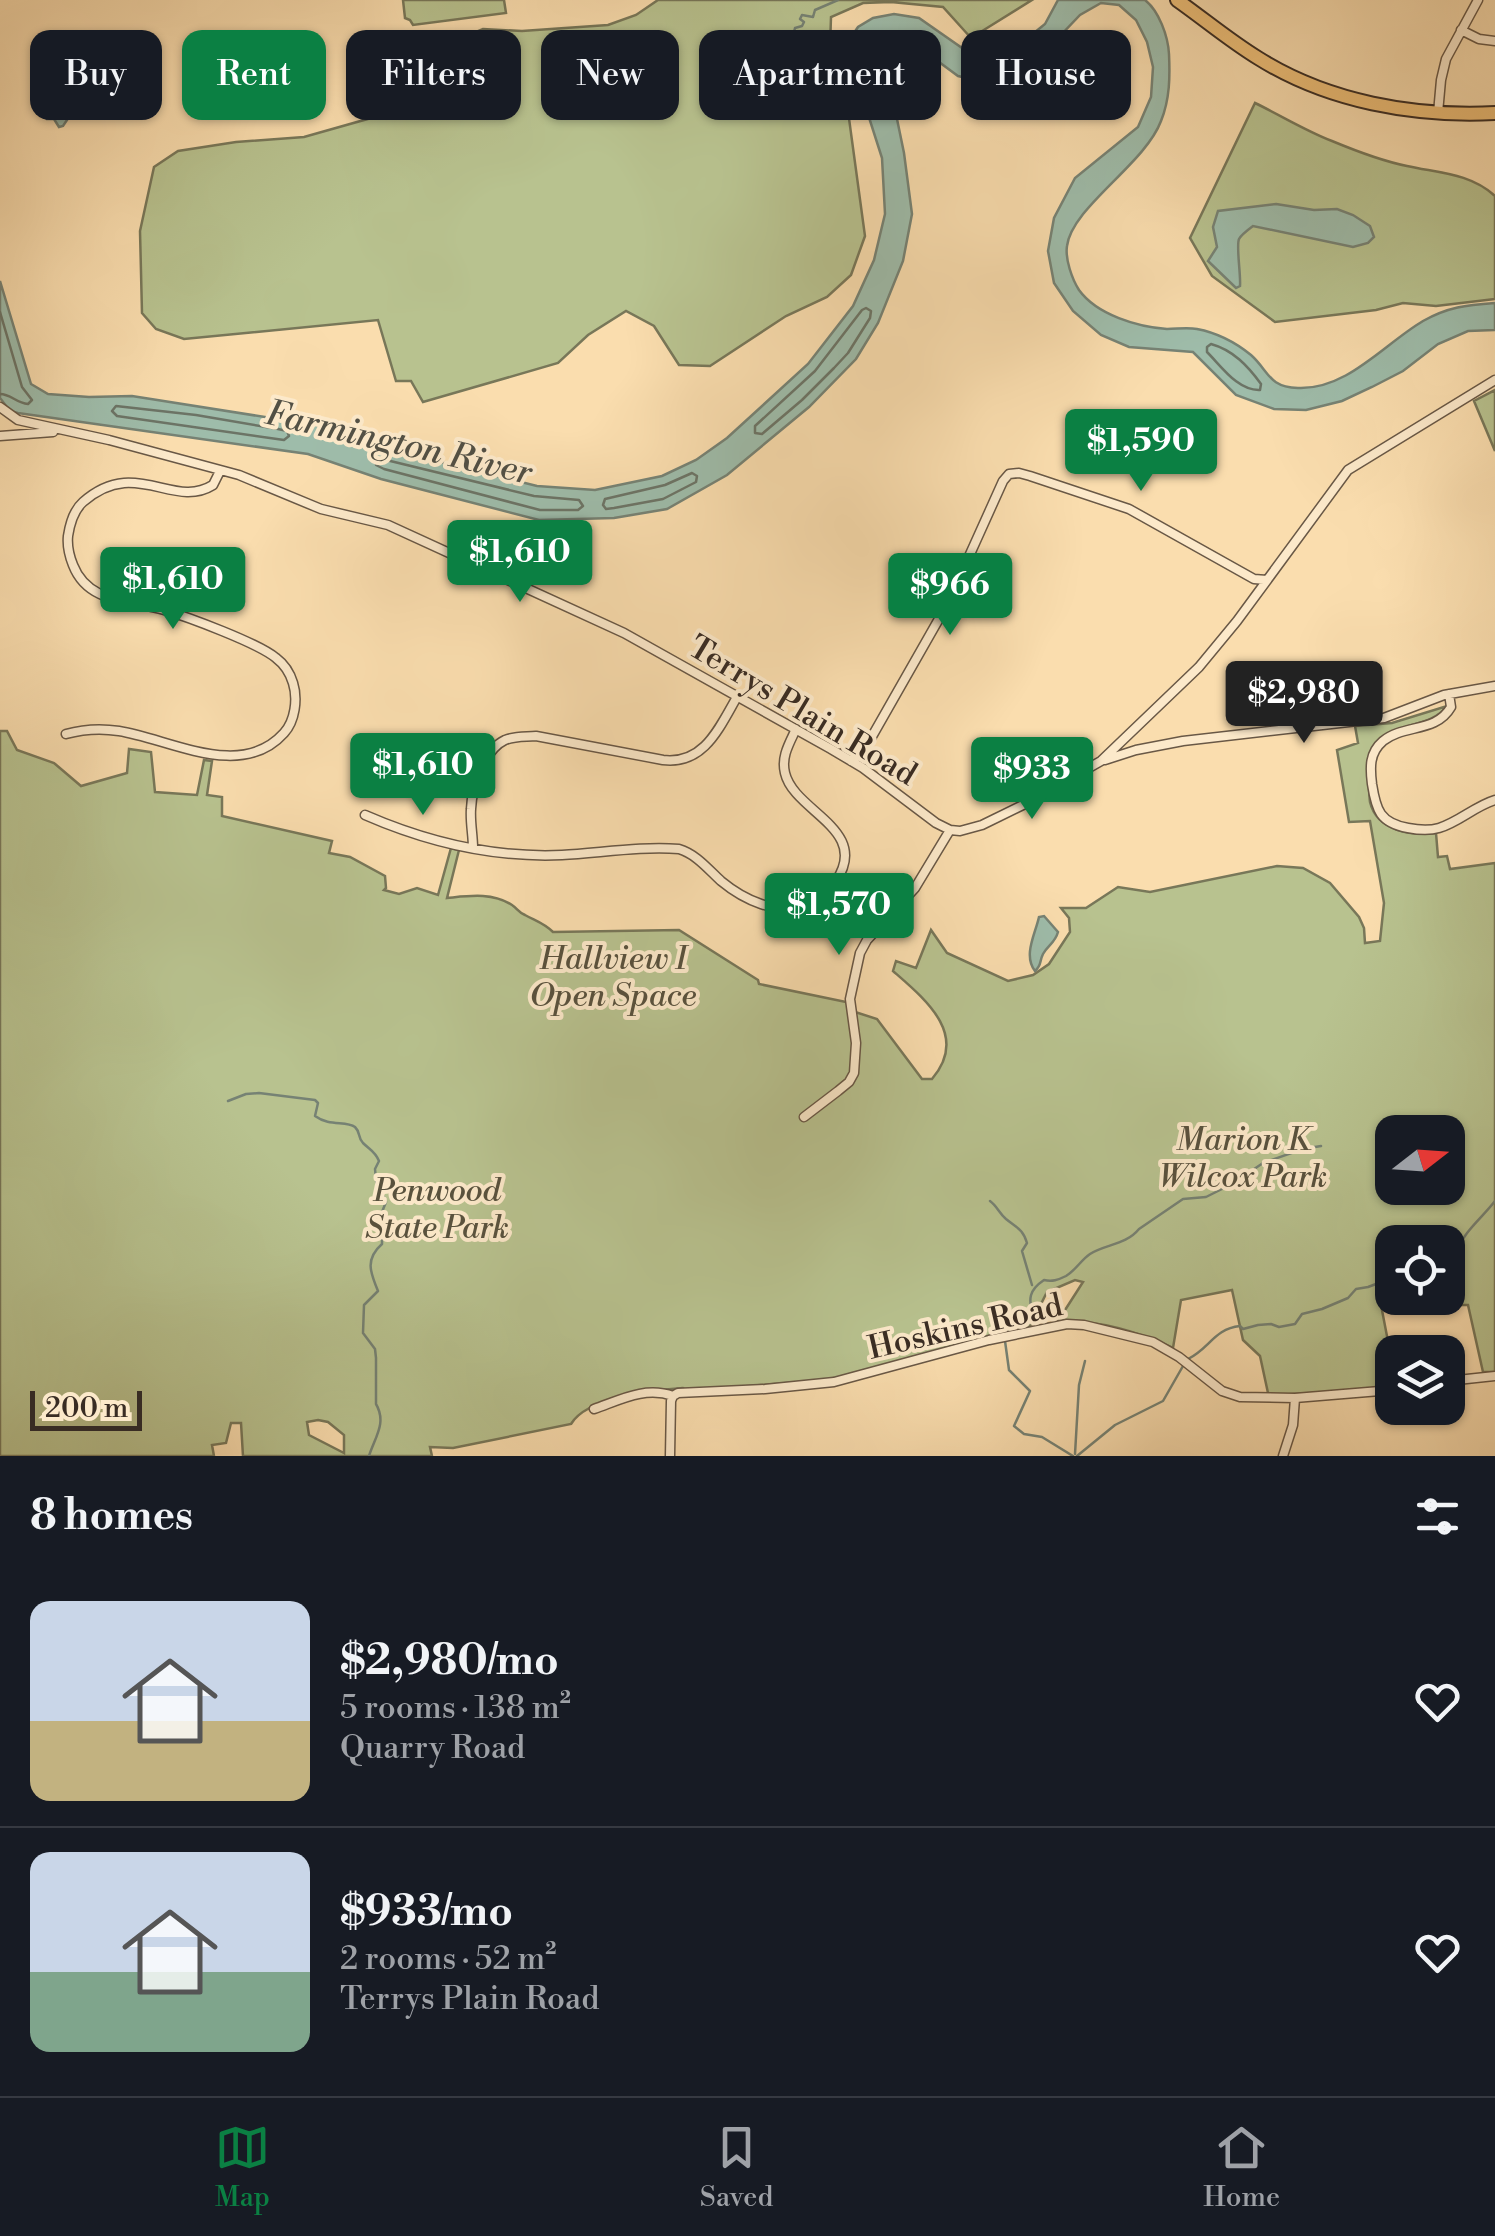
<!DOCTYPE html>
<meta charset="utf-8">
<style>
:root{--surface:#171b24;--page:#20242c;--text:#f1f3f6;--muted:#9ea1a6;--line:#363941;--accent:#0b8043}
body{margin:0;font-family:"Libre Bodoni",serif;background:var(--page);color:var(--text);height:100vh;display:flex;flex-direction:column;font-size:38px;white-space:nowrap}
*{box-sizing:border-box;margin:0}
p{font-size:32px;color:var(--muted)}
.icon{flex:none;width:55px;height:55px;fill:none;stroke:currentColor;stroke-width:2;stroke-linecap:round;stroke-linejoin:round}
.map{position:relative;height:1456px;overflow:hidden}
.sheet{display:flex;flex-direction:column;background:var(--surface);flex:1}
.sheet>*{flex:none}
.top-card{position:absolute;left:30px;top:30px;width:1435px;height:90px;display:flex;gap:20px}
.needle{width:65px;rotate:73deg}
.controls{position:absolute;left:1375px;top:1115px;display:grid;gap:20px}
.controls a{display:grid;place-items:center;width:90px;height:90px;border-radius:20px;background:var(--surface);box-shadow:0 2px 8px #0004;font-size:50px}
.scale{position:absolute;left:30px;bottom:25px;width:112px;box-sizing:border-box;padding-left:10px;border:5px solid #392c23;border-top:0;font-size:28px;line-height:35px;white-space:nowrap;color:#392c23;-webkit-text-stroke:8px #fce9ca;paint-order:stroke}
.price{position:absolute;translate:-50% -85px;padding:0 22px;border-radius:10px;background:var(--accent);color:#fff;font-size:32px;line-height:65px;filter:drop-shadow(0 2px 5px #0008)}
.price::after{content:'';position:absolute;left:50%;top:60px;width:30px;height:22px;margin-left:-15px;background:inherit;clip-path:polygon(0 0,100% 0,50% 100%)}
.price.active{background:#222;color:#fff}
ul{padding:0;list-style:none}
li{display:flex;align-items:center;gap:30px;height:250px;padding:0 30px}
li+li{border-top:2px solid var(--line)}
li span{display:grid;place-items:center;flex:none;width:280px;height:200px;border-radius:20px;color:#555}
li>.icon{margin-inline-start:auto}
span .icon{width:120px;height:120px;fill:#fffc;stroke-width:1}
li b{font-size:42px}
h2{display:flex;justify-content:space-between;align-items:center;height:120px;padding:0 30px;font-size:42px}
.chip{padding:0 35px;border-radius:20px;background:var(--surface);box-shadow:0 2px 8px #0004;font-size:35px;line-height:90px}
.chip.active{background:var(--accent);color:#fff}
.menu{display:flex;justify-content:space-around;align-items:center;height:140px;border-top:2px solid var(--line);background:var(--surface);font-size:28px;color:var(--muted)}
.menu a{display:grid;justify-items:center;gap:5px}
.menu .active{color:var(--accent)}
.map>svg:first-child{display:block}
.green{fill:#b8c28f;stroke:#787759;stroke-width:2.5;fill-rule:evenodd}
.water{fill:#9ebcaa;stroke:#768274;stroke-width:2.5}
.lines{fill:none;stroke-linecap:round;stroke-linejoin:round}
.shore{stroke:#6c7466;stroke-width:2.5}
.stream{stroke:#768274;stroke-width:2.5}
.minor-casing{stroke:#695846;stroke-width:11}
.highway-casing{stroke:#392c23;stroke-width:16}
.minor{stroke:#fce9ca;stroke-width:8}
.highway{stroke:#edbe77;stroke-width:12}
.labels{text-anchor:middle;stroke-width:8;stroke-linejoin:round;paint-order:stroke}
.street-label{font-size:32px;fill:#392c23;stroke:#fce9ca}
.park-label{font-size:32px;font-style:italic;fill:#59523e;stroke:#fce9ca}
.water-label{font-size:35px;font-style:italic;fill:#525045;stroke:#fce9ca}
</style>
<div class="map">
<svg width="1495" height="1456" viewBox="0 0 1495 1456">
<rect width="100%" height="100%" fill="#faddae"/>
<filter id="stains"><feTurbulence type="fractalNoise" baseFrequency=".002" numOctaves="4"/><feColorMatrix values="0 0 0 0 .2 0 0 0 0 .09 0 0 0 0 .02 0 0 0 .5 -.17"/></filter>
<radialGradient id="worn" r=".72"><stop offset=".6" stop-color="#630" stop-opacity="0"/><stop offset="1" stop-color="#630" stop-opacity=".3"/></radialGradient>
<!-- green -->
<path class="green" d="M403,0H504L506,13L413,25L410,20L405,18Z
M658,0H1032L971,38L943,7L891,2L863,3L831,17L830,47L845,89L865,236L851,275L827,297L786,316L710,366L679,365L654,326L626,311L588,335L558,363L423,402L411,381H396L378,320L184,339L156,329L142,313L140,231L154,167L178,151L236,142L304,137L371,118L390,103L450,91L469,78C470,58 471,51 452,42L483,29L522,31L608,25L636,15Z
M1255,103C1280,115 1306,131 1332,141C1356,151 1382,161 1407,166C1438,173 1470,173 1495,196V299L1436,306L1403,303L1376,310L1275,322L1212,276L1190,238Z
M1495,390V451L1474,401Z
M1447,706C1431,728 1397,722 1378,741C1367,752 1367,764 1368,778C1369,785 1369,794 1370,802C1377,831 1411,836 1436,833L1438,857L1447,856L1450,869L1495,863V1372H1483L1468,1305H1381L1392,1362V1386L1365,1390L1275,1395L1268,1393L1260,1356L1243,1340L1232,1290L1181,1300L1173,1348C1137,1331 1098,1320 1058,1321L1083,1282L1075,1280L1047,1292L1029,1328L836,1379L687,1391L683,1388C652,1390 587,1397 571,1424L453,1448L430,1447L432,1456H243L241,1423H231L226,1443L212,1445L214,1456H0V731H7L17,750L54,763L81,786L127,773L129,749L151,752L155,792L197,795L204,760L212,761L207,795L222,797V816L332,841L329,853L350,857L385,876L386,888L384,890L399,894L417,888L438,895L451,848L459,850L447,898C468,896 492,892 512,905C518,909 518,912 525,915C536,921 544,923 553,932L679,930L758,980L759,984L851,1003L852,1011L877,1019L922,1079H932C970,1035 925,999 893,971L896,961L916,968L931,930L947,953L1008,981L1033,975L1049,964L1070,932L1069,918L1061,908H1086L1118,887L1150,892L1277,866L1303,868L1330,883L1359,917L1364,928L1365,943L1380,941L1384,903L1370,821L1349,822L1337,750L1358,743L1355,726L1392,723ZM1392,1132H1448V1188H1392ZM1392,1242H1448V1298H1392ZM318,1420L328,1422L344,1435V1453L309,1435L307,1422Z"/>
<!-- water -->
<path class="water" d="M1058,0H1145C1159,11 1168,36 1169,54C1170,76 1170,99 1161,121C1145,164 1072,207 1067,246C1065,259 1072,279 1079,290C1097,315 1138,327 1167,329C1177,329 1187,327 1197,329C1218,333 1235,342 1251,355C1269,371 1268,387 1298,388C1347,390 1384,344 1423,321C1448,307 1466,305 1495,303V330L1468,331L1438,344L1403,371L1372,387L1342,401L1306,410L1274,409L1236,395L1193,352L1129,347L1101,335L1073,311L1054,283L1048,251L1054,218L1075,178L1138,127L1151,97L1153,67L1147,42L1136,20L1119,5L1101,3L1080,15L1060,36L1041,66L1016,80L981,81L958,76L908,39L891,33L884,37L883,51L904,153L912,214L903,261L878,323L856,359L809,407L727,475L667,509L614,518L539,520L381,479L308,454L18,413L10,411L0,398V281L31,384L48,394L89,397L132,396L328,427L376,446L537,486L595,490L662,476L696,460L727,438L808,364L853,306L874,260L885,214L882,158L850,58V39L858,27L873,18L894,14L919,18L975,57L1002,59L1045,24Z
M63,87L81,99L63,126L59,127L54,119H47L45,113Z
M1276,204L1314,210L1337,209L1353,215L1370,226L1374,237L1368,243L1353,247L1253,226C1249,229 1241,235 1239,239C1236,246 1241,275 1240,286L1236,288L1208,261L1217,247L1213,227L1218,211Z
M1044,916L1058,932C1055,943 1048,945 1043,954C1039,962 1042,965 1035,971C1023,955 1035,935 1039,917Z"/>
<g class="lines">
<!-- shore -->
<path class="shore" d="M868,33L874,37L873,53L884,98L880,104L874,101L860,57V42Z
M866,308L871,311L870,318L848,353L834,368L802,400L762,434L755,433V426L815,371L862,310Z
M0,312L22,387L32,400L28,404C16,403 11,394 0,394
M1211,344C1233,350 1248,366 1261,384L1260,390C1238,391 1222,367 1207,352V347Z
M116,406L196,415L278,429L287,431L289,436L284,440L117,416L112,411Z
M378,458L534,496L579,500L583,506L578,510H540L384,469L376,465Z
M692,473L697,476L696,482L663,499L614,508L606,509L603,505L605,499L665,485Z"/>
<!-- stream -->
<path class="stream" d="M838,0L815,10L813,17L802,15L800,19L804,22L802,26L795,28L793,36L798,39L796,49L805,64L804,75L816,71L819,80L811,83L813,91L823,90L832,101H844L849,97L850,88L856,81L853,73L855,70
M228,1101L246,1094L259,1093L315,1100L318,1103L315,1116C330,1127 346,1120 355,1127C361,1133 357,1136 363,1143C370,1150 375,1151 379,1161L375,1169L377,1190L384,1197L386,1202L382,1212V1244C365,1259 370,1272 378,1291L364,1305L363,1333L375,1349L376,1358V1404C387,1423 375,1437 369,1456
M990,1201C997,1206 999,1213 1006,1219C1017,1228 1023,1229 1027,1243L1022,1251L1032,1285
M1448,1255L1457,1251C1464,1231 1482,1218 1495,1201
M1007,1332L1008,1329L1028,1324L1033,1315C1028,1299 1029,1290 1044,1280C1052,1282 1058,1280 1066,1276C1076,1270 1081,1260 1090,1254C1106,1244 1126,1245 1139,1229L1183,1199L1206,1197L1232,1184L1263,1163L1303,1149L1321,1146
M1005,1341L1009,1370L1030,1391L1014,1426L1024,1434L1042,1437L1073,1456
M1188,1359C1210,1348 1214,1329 1240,1326L1243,1329L1258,1325L1271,1324L1279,1327L1295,1324L1302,1314L1322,1309L1348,1298L1356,1289L1368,1287L1392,1278
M1075,1454L1079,1385L1085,1361
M1077,1456L1115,1425L1163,1401L1183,1366"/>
<defs>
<path id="minor" d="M1461,30L1479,39L1495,41
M1438,113L1441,80L1446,59L1478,0
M0,407L18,420L109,440L239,475L321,509L388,525L624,633L831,749L863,768L936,823L950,830L960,831L982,825L1027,803L1101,761L1199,667L1237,621L1348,470L1495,380
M0,436L53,432
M1449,694L1451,707C1436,733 1404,724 1383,741C1369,753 1370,768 1372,784C1376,810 1380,823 1408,828C1418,830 1429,831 1439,828C1459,822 1475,806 1495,800
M66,734C84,729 100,728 119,731C170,739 241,781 284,733C295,721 298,699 293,683C290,673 284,664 276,658C258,643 188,617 164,610C130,600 88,604 73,565C69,555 67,546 68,536C70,523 74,510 83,502C135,456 173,510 213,485L220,471
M1105,760L1136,750L1183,741L1384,718L1444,695L1495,686
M851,761L862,754L948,603L1003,481L1009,474L1019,473L1030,476L1129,509L1254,579L1267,580
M365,815C427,842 495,858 562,855C600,853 641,846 679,849C696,854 708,869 721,881C744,900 776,915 807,906C819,902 829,891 836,881C871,829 794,812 785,773C781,757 789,744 796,729
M473,848C473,835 470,822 471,809C472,787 484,750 505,740C515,736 525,737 536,736L663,760C704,765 719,728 737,697
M804,1117L838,1091L849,1082L854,1073L856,1043L850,999L860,953L867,940L915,888L950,830
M1448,1381L1495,1376
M594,1409C620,1400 645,1386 673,1396L678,1393L765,1389L834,1382L989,1340L1067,1324L1084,1325L1153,1342L1179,1357L1222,1391L1240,1397L1295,1398L1392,1390
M670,1456L671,1401L673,1396
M1283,1456L1293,1425L1295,1398"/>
<path id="highway" d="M1177,0C1204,19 1230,41 1258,58C1328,102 1414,117 1495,113"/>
</defs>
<!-- minor casing -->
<use href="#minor" class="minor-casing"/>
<!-- highway casing -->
<use href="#highway" class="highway-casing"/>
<!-- minor -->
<use href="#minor" class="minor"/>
<!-- highway -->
<use href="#highway" class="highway"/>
</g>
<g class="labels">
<!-- street labels -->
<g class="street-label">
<text transform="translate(803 710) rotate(31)" y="11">Terrys Plain Road</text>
<text transform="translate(965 1326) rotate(-13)" y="11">Hoskins Road</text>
</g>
<!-- park labels -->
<g class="park-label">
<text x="613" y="969">Hallview I<tspan x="613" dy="37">Open Space</tspan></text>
<text x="1243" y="1150">Marion K<tspan x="1243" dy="37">Wilcox Park</tspan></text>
<text x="437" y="1201">Penwood<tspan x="437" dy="37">State Park</tspan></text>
</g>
<!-- water labels -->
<g class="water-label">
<text transform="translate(399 442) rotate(13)" y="12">Farmington River</text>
</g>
</g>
<rect width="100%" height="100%" filter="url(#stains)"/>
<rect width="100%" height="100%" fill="url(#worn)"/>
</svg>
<div class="controls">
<a><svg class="needle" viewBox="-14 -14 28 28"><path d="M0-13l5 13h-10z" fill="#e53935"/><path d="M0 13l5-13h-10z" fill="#9ea1a6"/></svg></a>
<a><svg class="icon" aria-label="locate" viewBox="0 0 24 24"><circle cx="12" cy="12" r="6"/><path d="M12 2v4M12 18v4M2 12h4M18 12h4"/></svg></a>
<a><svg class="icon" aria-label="layers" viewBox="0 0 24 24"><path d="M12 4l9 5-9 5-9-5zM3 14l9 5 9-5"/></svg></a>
</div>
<div class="scale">200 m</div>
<b class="price" style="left:1141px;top:494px">$1,590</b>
<b class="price" style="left:520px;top:605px">$1,610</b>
<b class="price" style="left:173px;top:632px">$1,610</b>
<b class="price" style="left:950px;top:638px">$966</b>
<b class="price active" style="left:1304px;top:746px">$2,980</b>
<b class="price" style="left:423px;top:818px">$1,610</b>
<b class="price" style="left:1032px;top:822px">$933</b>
<b class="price" style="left:839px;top:958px">$1,570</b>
<div class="top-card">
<a class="chip">Buy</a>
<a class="chip active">Rent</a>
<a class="chip">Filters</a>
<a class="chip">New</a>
<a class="chip">Apartment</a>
<a class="chip">House</a>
</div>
</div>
<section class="sheet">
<h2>8 homes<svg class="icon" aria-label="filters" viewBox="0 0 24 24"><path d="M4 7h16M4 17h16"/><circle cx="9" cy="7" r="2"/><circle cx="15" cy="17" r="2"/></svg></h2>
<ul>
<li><span style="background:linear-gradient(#c9d6e8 60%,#c2b280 0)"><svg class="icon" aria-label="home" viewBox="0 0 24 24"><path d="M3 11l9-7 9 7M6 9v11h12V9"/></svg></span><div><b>$2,980/mo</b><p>5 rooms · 138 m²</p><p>Quarry Road</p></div><svg class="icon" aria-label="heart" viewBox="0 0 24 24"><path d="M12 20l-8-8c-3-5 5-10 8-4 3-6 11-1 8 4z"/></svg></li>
<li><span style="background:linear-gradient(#c9d6e8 60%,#7fa58c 0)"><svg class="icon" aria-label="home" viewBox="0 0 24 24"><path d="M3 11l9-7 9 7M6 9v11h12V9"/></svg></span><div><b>$933/mo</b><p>2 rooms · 52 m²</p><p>Terrys Plain Road</p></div><svg class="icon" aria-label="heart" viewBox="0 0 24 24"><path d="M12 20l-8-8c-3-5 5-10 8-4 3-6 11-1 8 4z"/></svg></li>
</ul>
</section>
<nav class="menu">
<a class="active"><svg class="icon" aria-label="map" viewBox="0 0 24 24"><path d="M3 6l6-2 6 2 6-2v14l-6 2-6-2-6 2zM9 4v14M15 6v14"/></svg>Map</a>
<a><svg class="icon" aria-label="saved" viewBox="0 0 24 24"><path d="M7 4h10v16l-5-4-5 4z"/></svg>Saved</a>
<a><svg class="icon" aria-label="home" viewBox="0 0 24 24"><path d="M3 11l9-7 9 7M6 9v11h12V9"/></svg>Home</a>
</nav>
